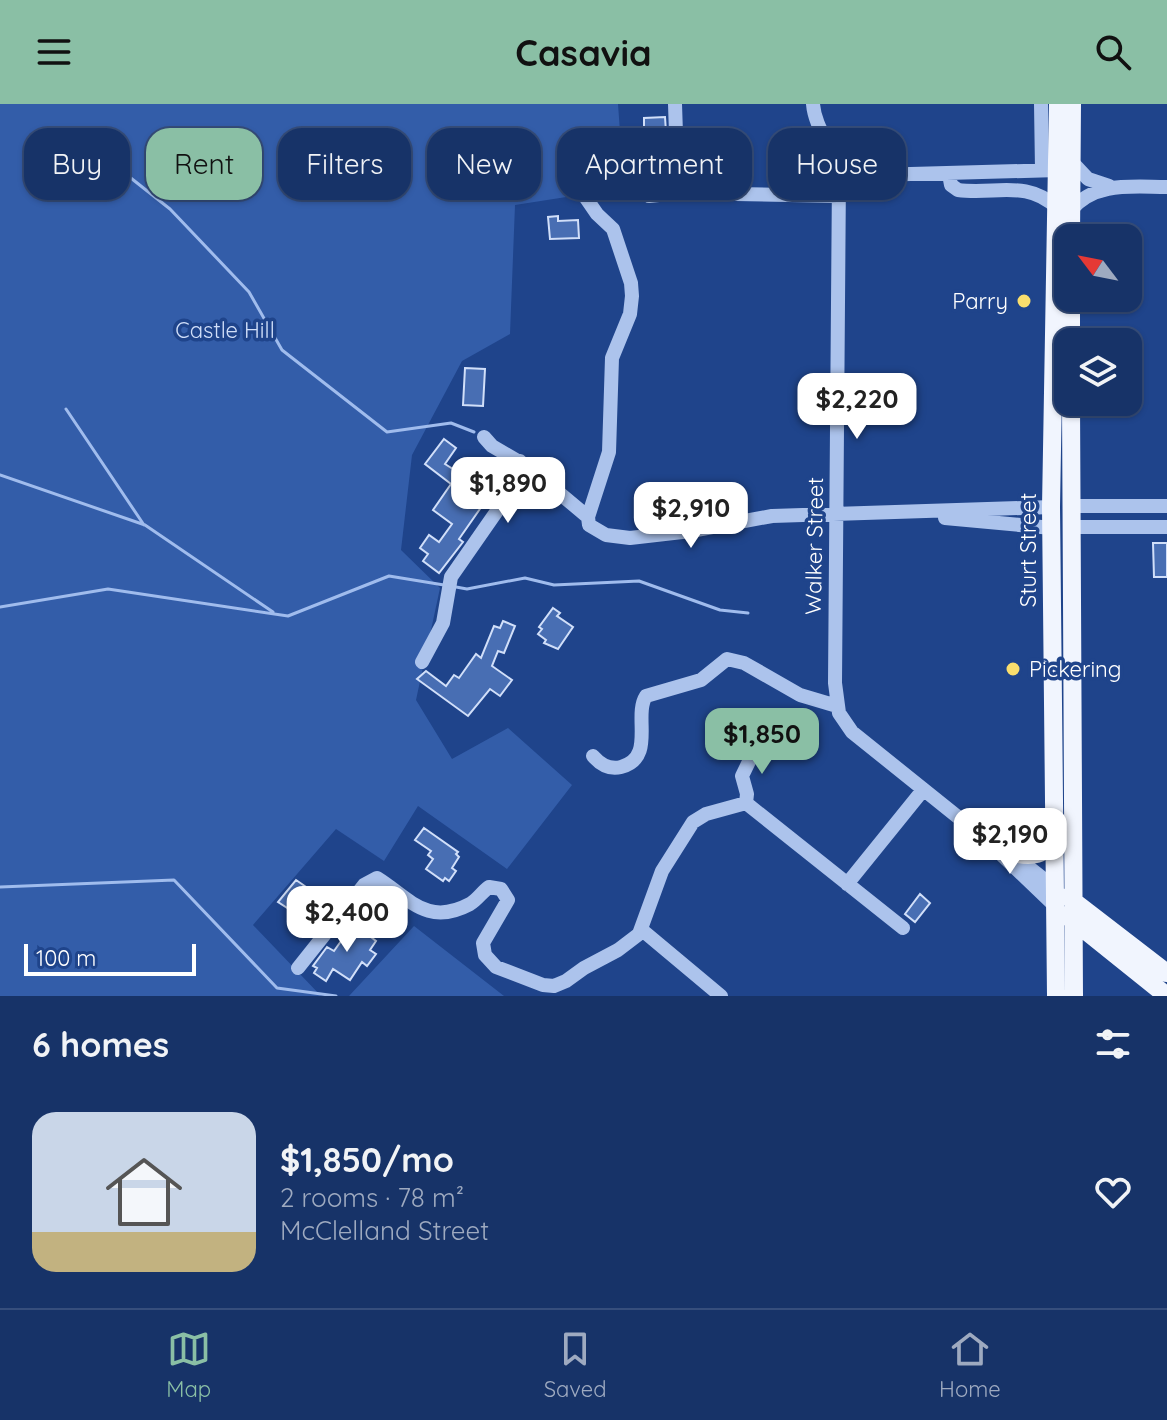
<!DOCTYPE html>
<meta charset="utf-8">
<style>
:root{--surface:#173368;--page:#243f71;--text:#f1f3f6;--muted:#9eaac0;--line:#364e7c;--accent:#8abfa5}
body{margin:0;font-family:Quicksand,sans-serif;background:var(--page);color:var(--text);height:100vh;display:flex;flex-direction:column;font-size:30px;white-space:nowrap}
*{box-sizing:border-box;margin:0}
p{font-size:26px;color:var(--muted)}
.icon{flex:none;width:44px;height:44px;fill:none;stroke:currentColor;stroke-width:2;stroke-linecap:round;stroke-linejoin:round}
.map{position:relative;height:892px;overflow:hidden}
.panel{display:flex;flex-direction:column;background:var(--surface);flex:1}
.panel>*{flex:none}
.top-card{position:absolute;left:24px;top:24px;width:1120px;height:72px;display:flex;gap:16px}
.needle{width:52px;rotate:302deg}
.buttons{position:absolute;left:1054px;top:120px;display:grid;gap:16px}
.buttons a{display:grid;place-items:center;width:88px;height:88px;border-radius:16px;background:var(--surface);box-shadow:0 2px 6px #0004,0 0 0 2px var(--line);font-size:40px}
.scale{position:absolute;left:24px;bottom:20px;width:172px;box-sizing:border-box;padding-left:8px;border:4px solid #fff;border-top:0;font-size:22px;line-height:28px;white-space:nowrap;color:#fff;-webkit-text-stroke:6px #1f448b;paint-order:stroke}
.price{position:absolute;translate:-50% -68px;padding:0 18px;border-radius:16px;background:#fff;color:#222;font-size:26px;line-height:52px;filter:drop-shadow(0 2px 4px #0008)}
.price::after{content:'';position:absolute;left:50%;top:48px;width:24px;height:18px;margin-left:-12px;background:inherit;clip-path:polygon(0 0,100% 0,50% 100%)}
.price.active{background:var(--accent);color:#111}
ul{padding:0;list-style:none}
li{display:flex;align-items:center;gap:24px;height:200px;padding:0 32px}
li span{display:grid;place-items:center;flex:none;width:224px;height:160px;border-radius:24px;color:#555}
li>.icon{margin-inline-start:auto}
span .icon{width:96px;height:96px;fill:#fffc;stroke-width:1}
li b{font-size:34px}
h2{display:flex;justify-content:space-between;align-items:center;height:96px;padding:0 32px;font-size:34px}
.pill{padding:0 28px;border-radius:24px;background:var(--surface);box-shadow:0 2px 6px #0004,0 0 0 2px var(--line);font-size:28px;line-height:72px}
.pill.active{background:var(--accent);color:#111}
header{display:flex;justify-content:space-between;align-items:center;height:104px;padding:0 32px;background:var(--accent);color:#111;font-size:36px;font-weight:700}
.tab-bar{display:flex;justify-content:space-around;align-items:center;height:112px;border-top:2px solid var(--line);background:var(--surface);font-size:22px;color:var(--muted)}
.tab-bar a{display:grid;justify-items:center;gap:4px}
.tab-bar .active{color:var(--accent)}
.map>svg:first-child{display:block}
.green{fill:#335da9}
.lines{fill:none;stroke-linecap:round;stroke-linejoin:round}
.stream{stroke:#a0bced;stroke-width:3}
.building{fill:#486eb3;stroke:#d1dff9;stroke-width:2}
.minor{stroke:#acc3ec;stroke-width:14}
.major{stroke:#f1f5fe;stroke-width:18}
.poi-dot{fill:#f9de6d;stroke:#1f448b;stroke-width:3}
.labels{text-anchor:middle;stroke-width:7;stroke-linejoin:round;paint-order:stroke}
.poi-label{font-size:22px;fill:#fff;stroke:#1f448b;text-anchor:end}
.park-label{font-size:22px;fill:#d1dff9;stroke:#1f448b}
.street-label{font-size:22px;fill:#fff;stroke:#1f448b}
</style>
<header><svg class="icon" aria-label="menu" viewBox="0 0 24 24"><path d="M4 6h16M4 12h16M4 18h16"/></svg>Casavia<svg class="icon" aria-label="search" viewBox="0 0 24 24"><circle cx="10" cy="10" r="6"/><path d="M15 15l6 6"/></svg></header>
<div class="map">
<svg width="1167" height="892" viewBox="0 0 1167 892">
<rect width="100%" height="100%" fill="#1f448b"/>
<!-- green -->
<path class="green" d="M0,0H618L624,84L515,101L510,230L462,257L412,351L401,446L440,484L416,596L452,655L508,624L572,681L507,765L418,702L384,757L336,725L253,821L321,892H0Z
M414,822L504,892H349Z"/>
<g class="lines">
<!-- stream -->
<path class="stream" d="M110,31L127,71L170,105L249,188L282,246L387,328L451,319L474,328
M66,305L144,421
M0,371L145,421L273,508
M456,483L467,485L525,474L554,481L639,477L720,506L748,509
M0,503L108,485L288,512L389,472L444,481
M0,783L174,776L277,884L336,892"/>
</g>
<!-- building -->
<path class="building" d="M665,13L666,28H662L663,50L636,51L634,25L644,24V14Z
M558,112V117L578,116L579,134L550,135L548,113Z
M465,264L485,265L483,302L463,301Z
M444,335L456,344L445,360L472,377L478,371L497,386L482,402L459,435L463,438L439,469L423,457L428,450L420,444L429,431L439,438L452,420L433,406L451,380L425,360Z
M1153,439H1167V473H1154Z
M553,504L560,509L557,512L573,523L558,545L544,539L546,536L538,530L542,525L539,523Z
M503,517L515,522L504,549L498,547L492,562L512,576L500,592L490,585L468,612L417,575L426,567L446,582L454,571L459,574L476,550L481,554L494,522L500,524Z
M424,724L458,748L456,750L459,753L452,764L456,767L449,777L445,774L443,777L426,765L433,755L428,751L431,747L415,736Z
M296,776L325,796L319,805L312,800L303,814L278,798Z
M920,790L930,799L915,818L905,810Z
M349,816L376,837L370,846L376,850L367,862L362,858L350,876L333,865L326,877L314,869L317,864L313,862L327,843L334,847L346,830L341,826Z"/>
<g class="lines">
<!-- minor -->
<path class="minor" d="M675,0L678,89
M813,0C815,26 836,46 839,72L835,579L839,609L852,628L984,734L1055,802
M1041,0L1042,66
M1073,59L1088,75L1109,82
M949,70L951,81L958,86C995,91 1027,75 1057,104
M839,72L1058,66
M649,92L678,89L838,92
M586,94L597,110L613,125L631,179L632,192L630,210L612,254L609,348L588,413
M1071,106C1095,77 1133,83 1167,83
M484,333L492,342L528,363L588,413
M1071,402H1167
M588,413L589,421L606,431L630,434L691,427L772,412L1051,403
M945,414L1052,424
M1071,423H1167
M422,558L443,519L451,473L515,381L519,372L520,357
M593,652C600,660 609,666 621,663C656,654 633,612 646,592L701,576L727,555L744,559L800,591L837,602
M746,699L903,824
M746,699L747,690L742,672L757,641
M1012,750L1055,784
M847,780L923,686
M642,826L721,892
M298,864L364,781L377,774C409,794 427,823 470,800C477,796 482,788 489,783L501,785L508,796L483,839L485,851L496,863L543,881L554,882L566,877L584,864L618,846L639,830L662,767L693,718L706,710L746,699"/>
<!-- major -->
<path class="major" d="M1071,134L1072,0
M1071,238V194
M1071,298L1074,892
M1004,746C1024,753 1045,756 1054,733
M1068,793L1167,869
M1066,811L1167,892
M1056,892L1051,403L1058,0"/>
</g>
<!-- markers -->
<g class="poi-dot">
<circle cx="1024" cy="197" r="8"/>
<circle cx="1013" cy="565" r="8"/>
</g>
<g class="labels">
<!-- poi labels -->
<g class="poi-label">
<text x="1008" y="205">Parry</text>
<text x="1029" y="573" text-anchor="start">Pickering</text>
</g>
<!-- park labels -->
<g class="park-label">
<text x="225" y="234">Castle Hill</text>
</g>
<!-- street labels -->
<g class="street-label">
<text transform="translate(814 442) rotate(-89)" y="8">Walker Street</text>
<text transform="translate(1028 446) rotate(-90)" y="8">Sturt Street</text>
</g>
</g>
</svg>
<div class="buttons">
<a><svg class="needle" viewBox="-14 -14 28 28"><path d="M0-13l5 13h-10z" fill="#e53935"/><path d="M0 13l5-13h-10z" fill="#9eaac0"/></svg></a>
<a><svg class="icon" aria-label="layers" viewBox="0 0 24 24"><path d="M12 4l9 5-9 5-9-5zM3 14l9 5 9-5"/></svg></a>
</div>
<div class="scale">100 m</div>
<b class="price" style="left:857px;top:337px">$2,220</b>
<b class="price" style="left:508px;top:421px">$1,890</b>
<b class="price" style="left:691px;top:446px">$2,910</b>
<b class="price active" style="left:762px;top:672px">$1,850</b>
<b class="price" style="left:1010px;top:772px">$2,190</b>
<b class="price" style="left:347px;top:850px">$2,400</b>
<div class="top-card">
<a class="pill">Buy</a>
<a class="pill active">Rent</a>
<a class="pill">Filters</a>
<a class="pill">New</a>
<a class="pill">Apartment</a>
<a class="pill">House</a>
</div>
</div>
<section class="panel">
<h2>6 homes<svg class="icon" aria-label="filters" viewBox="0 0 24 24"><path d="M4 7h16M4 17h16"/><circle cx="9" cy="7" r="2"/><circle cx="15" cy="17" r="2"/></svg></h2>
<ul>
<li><span style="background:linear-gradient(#c9d6e8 75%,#c2b280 0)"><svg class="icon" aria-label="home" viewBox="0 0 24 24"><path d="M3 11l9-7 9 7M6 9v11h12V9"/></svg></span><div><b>$1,850/mo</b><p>2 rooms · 78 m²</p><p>McClelland Street</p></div><svg class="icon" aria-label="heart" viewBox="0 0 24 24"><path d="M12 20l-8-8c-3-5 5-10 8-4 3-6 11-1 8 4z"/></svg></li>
</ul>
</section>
<nav class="tab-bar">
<a class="active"><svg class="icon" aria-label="map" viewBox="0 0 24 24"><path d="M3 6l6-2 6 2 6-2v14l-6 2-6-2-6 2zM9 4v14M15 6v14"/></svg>Map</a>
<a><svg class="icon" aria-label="saved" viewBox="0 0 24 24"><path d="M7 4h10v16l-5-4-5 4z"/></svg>Saved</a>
<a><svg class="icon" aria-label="home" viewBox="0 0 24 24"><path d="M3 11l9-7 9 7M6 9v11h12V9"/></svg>Home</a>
</nav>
